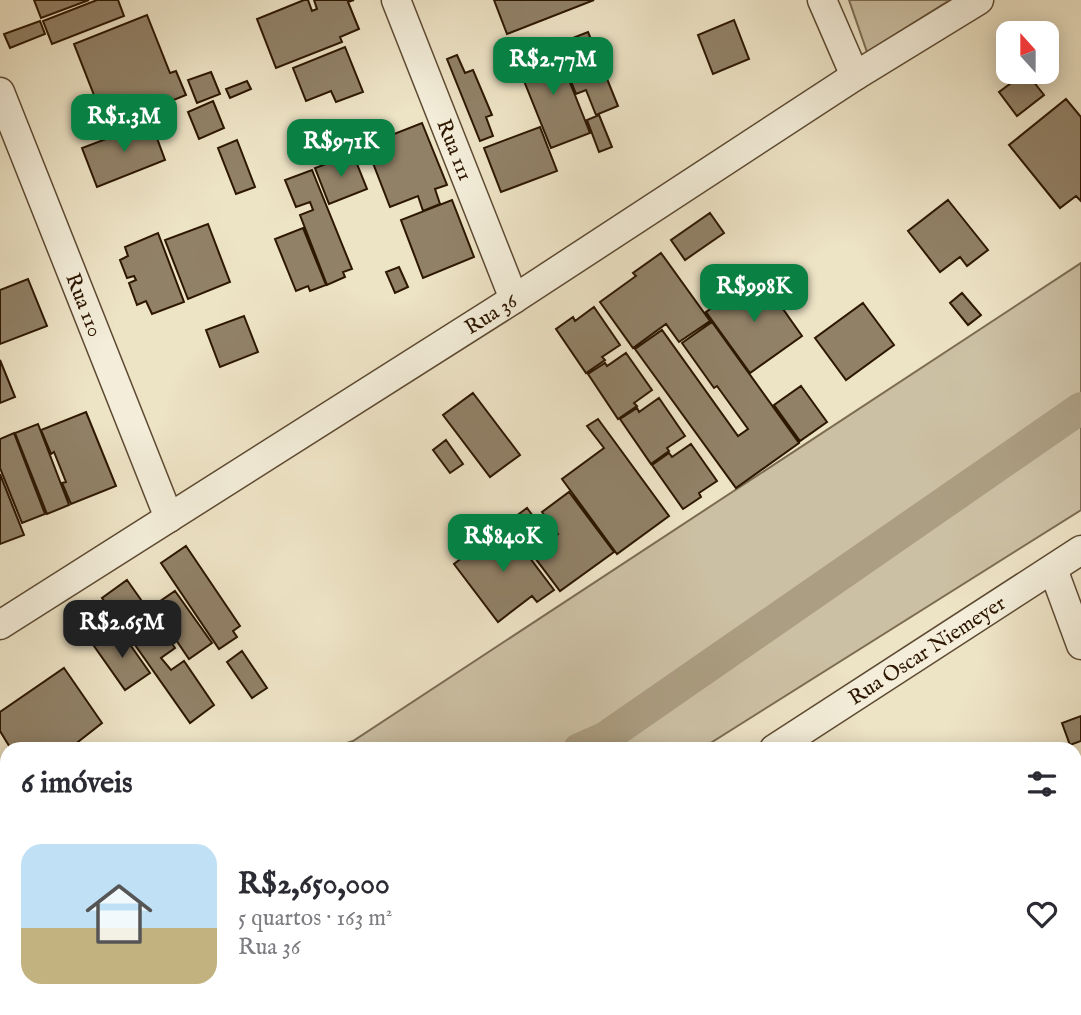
<!DOCTYPE html>
<html lang="pt">
<meta charset="utf-8">
<style>
:root{--surface:#fff;--page:#f7f7f7;--text:#2b2b33;--muted:#7c7c81;--line:#e1e1e2;--accent:#0b8043}
body{margin:0;font-family:"IM FELL English",serif;background:var(--page);color:var(--text);height:100vh;display:flex;flex-direction:column;font-size:26px;white-space:nowrap}
*{box-sizing:border-box;margin:0}
p{font-size:23px;color:var(--muted)}
.icon{flex:none;width:38px;height:38px;fill:none;stroke:currentColor;stroke-width:2;stroke-linecap:round;stroke-linejoin:round}
.map{position:relative;flex:1;overflow:hidden}
.side{position:absolute;left:0px;top:742px;width:1082px;height:273px;display:flex;flex-direction:column;background:var(--surface);border-radius:21px 21px 0 0;box-shadow:0 4px 18px #0003}
.side>*{flex:none}
.needle{width:46px;rotate:339deg}
.buttons{position:absolute;left:996px;top:21px;display:grid;gap:14px}
.buttons a{display:grid;place-items:center;width:63px;height:63px;border-radius:14px;background:var(--surface);box-shadow:0 4px 18px #0003;font-size:35px}
.price{position:absolute;translate:-50% -60px;padding:0 16px;border-radius:14px;background:var(--accent);color:#fff;font-size:23px;line-height:46px;filter:drop-shadow(0 2px 4px #0008)}
.price::after{content:'';position:absolute;left:50%;top:42px;width:21px;height:16px;margin-left:-10px;background:inherit;clip-path:polygon(0 0,100% 0,50% 100%)}
.price.selected{background:#222;color:#fff}
ul{padding:0;list-style:none}
li{display:flex;align-items:center;gap:21px;height:175px;padding:0 21px}
li+li{border-top:2px solid var(--line)}
li span{display:grid;place-items:center;flex:none;width:196px;height:140px;border-radius:21px;color:#555}
li>.icon{margin-inline-start:auto}
span .icon{width:84px;height:84px;fill:#fffc;stroke-width:1}
li b{font-size:30px}
h2{display:flex;justify-content:space-between;align-items:center;height:84px;padding:0 21px;font-size:30px}
.map>svg:first-child{display:block}
.green{fill:#ccc0a4;stroke:#7c6c52;stroke-width:2}
.lines{fill:none;stroke-linecap:round;stroke-linejoin:round}
.canal{stroke:#ac9e82;stroke-width:32}
.building{fill:#918167;stroke:#2d1701;stroke-width:2}
.minor-casing{stroke:#5d4a32;stroke-width:31}
.minor{stroke:#f3edd9;stroke-width:28}
.labels{text-anchor:middle;stroke-width:7;stroke-linejoin:round;paint-order:stroke}
.street-label{font-size:21px;fill:#2d1701;stroke:#f3edd9}
</style>
<div class="map">
<svg width="1081" height="1015" viewBox="0 0 1081 1015">
<rect width="100%" height="100%" fill="#ede3c5"/>
<filter id="stains"><feTurbulence type="fractalNoise" baseFrequency=".00286" numOctaves="4"/><feColorMatrix values="0 0 0 0 .2 0 0 0 0 .09 0 0 0 0 .02 0 0 0 .5 -.17"/></filter>
<radialGradient id="worn" r=".72"><stop offset=".6" stop-color="#630" stop-opacity="0"/><stop offset="1" stop-color="#630" stop-opacity=".3"/></radialGradient>
<!-- green -->
<path class="green" d="M849,0H950L867,52Z
M1081,263V510L701,749H328L353,741Z
M7,838V974L0,967V844Z
M39,1008H153L131,1015H45Z
M612,1008H770L773,1015H615Z"/>
<g class="lines">
<!-- canal -->
<path class="canal" d="M579,749L606,737L1081,408
M0,958L7,956"/>
</g>
<!-- building -->
<path class="building" d="M34,0H89L41,18Z
M97,0H118L124,16L52,44L43,21Z
M304,0H308L312,11L317,9L314,0H354L348,2L359,29L340,37L342,42L276,68L257,19Z
M494,0H594L507,34Z
M147,15L170,73L176,71L186,95L139,114L133,100L101,113L74,44Z
M734,20L749,59L713,74L698,35Z
M40,21L45,34L10,48L4,34Z
M588,32L618,106L596,115L586,90L576,94L563,62L572,58L565,41Z
M555,45L590,133L551,148L516,61Z
M345,47L363,92L336,102L331,91L306,101L293,68Z
M457,55L465,73L473,70L492,115L486,117L493,136L480,141L447,59Z
M211,72L220,94L197,103L188,80Z
M1026,72L1044,95L1017,116L999,92Z
M247,81L251,89L230,98L226,89Z
M1066,99L1081,117V201L1076,196L1060,208L1009,145Z
M213,101L224,128L199,139L188,112Z
M599,115L612,147L599,152L587,120Z
M151,122L165,160L97,187L82,148Z
M422,123L447,185L435,189L440,204L423,211L418,196L390,207L366,145Z
M540,127L557,171L501,192L484,148Z
M237,140L255,187L236,194L218,148Z
M353,154L367,189L329,204L315,168Z
M312,170L352,269L343,272L345,277L327,285L300,215L313,210L310,202L296,207L285,180Z
M452,200L474,257L423,278L401,220Z
M948,200L988,250L967,266L960,257L940,272L908,231Z
M710,213L724,233L685,260L671,240Z
M208,224L230,282L188,299L165,240Z
M303,228L326,285L310,291L308,286L296,291L275,239Z
M158,233L184,302L152,314L146,301L137,305L129,283L136,280L134,276L127,278L120,260L128,256L125,247Z
M661,253L710,321L679,342L666,324L633,348L600,302L636,276L633,273Z
M399,267L408,287L395,293L386,272Z
M759,275L802,336L750,373L706,312Z
M28,279L47,326L0,344V290Z
M962,293L981,315L968,325L950,303Z
M863,303L894,345L846,380L815,338Z
M594,307L620,345L602,357L605,360L586,373L556,329L573,317L575,321Z
M244,316L258,352L220,367L206,330Z
M712,322L799,443L736,488L635,349L662,330L738,436L748,429L717,386L714,388L682,343Z
M626,353L652,390L634,403L637,406L618,419L588,374L605,363L607,366Z
M0,360L15,397L0,403Z
M801,386L827,422L800,441L774,405Z
M473,393L520,455L490,477L443,415Z
M659,398L685,436L667,448L669,451L651,464L620,419L637,408L639,412Z
M86,412L116,486L71,504L62,483L66,482L54,452L51,454L41,430Z
M598,419L669,516L617,554L562,479L604,448L587,426Z
M38,424L69,505L47,514L15,433Z
M14,433L45,514L22,523L0,468V439Z
M446,440L463,464L450,473L433,450Z
M691,444L717,481L699,493L701,497L683,509L652,465L669,453L672,457Z
M0,474L24,535L0,544Z
M569,492L614,552L560,591L508,522L527,508L551,540L558,534L542,512Z
M505,525L554,590L537,602L532,596L498,622L454,564Z
M186,546L240,626L233,631L237,637L219,649L161,563Z
M127,580L175,648L161,658L171,670L184,661L214,705L190,723L102,598Z
M175,591L212,643L189,659L153,606Z
M119,629L150,673L125,690L94,646Z
M242,651L267,688L252,698L227,662Z
M64,668L102,723L69,749H11L0,731V712Z
M1081,716V741L1070,745L1062,723Z
M1081,760V819L1074,821V763Z
M1081,829V852L1074,855V832Z
M1081,933V992L1074,995V936Z
M549,1008H605L608,1015H552Z
M969,1008H1033L1036,1015H972Z"/>
<g class="lines">
<defs>
<g id="minor">
<path id="s1" d="M396,0L514,299"/>
<path d="M822,0L855,76"/>
<path id="s2" d="M0,92L169,518"/>
<path d="M1053,569L1081,645"/>
<path id="s3" d="M0,625L514,299L855,76L979,0"/>
<path id="s4" d="M774,749L1081,550"/>
<path d="M784,1008L787,1015"/>
<path d="M199,1015L221,1008"/>
<path d="M356,1015L367,1008"/>
</g>
</defs>
<!-- minor casing -->
<use href="#minor" class="minor-casing"/>
<!-- minor -->
<use href="#minor" class="minor"/>
</g>
<g class="labels">
<!-- street labels -->
<g class="street-label">
<text dy="7" stroke="none"><textPath href="#s1" startOffset="161">Rua 111</textPath></text>
<text dy="7" stroke="none"><textPath href="#s2" startOffset="229">Rua 110</textPath></text>
<text dy="7" stroke="none"><textPath href="#s3" startOffset="581">Rua 36</textPath></text>
<text dy="7" stroke="none"><textPath href="#s4" startOffset="182">Rua Oscar Niemeyer</textPath></text>
</g>
</g>
<rect width="100%" height="100%" filter="url(#stains)"/>
<rect width="100%" height="100%" fill="url(#worn)"/>
</svg>
<div class="buttons">
<a><svg class="needle" viewBox="-14 -14 28 28"><path d="M0-13l5 13h-10z" fill="#e53935"/><path d="M0 13l5-13h-10z" fill="#7c7c81"/></svg></a>
</div>
<b class="price" style="left:553px;top:97px">R$2.77M</b>
<b class="price" style="left:124px;top:154px">R$1.3M</b>
<b class="price" style="left:341px;top:179px">R$971K</b>
<b class="price" style="left:754px;top:324px">R$998K</b>
<b class="price" style="left:503px;top:574px">R$840K</b>
<b class="price selected" style="left:122px;top:660px">R$2.65M</b>
<section class="side">
<h2>6 imóveis<svg class="icon" aria-label="filters" viewBox="0 0 24 24"><path d="M4 7h16M4 17h16"/><circle cx="9" cy="7" r="2"/><circle cx="15" cy="17" r="2"/></svg></h2>
<ul>
<li><span style="background:linear-gradient(#bfe0f5 60%,#c2b280 0)"><svg class="icon" aria-label="home" viewBox="0 0 24 24"><path d="M3 11l9-7 9 7M6 9v11h12V9"/></svg></span><div><b>R$2,650,000</b><p>5 quartos · 163 m²</p><p>Rua 36</p></div><svg class="icon" aria-label="heart" viewBox="0 0 24 24"><path d="M12 20l-8-8c-3-5 5-10 8-4 3-6 11-1 8 4z"/></svg></li>
</ul>
</section>
</div>
